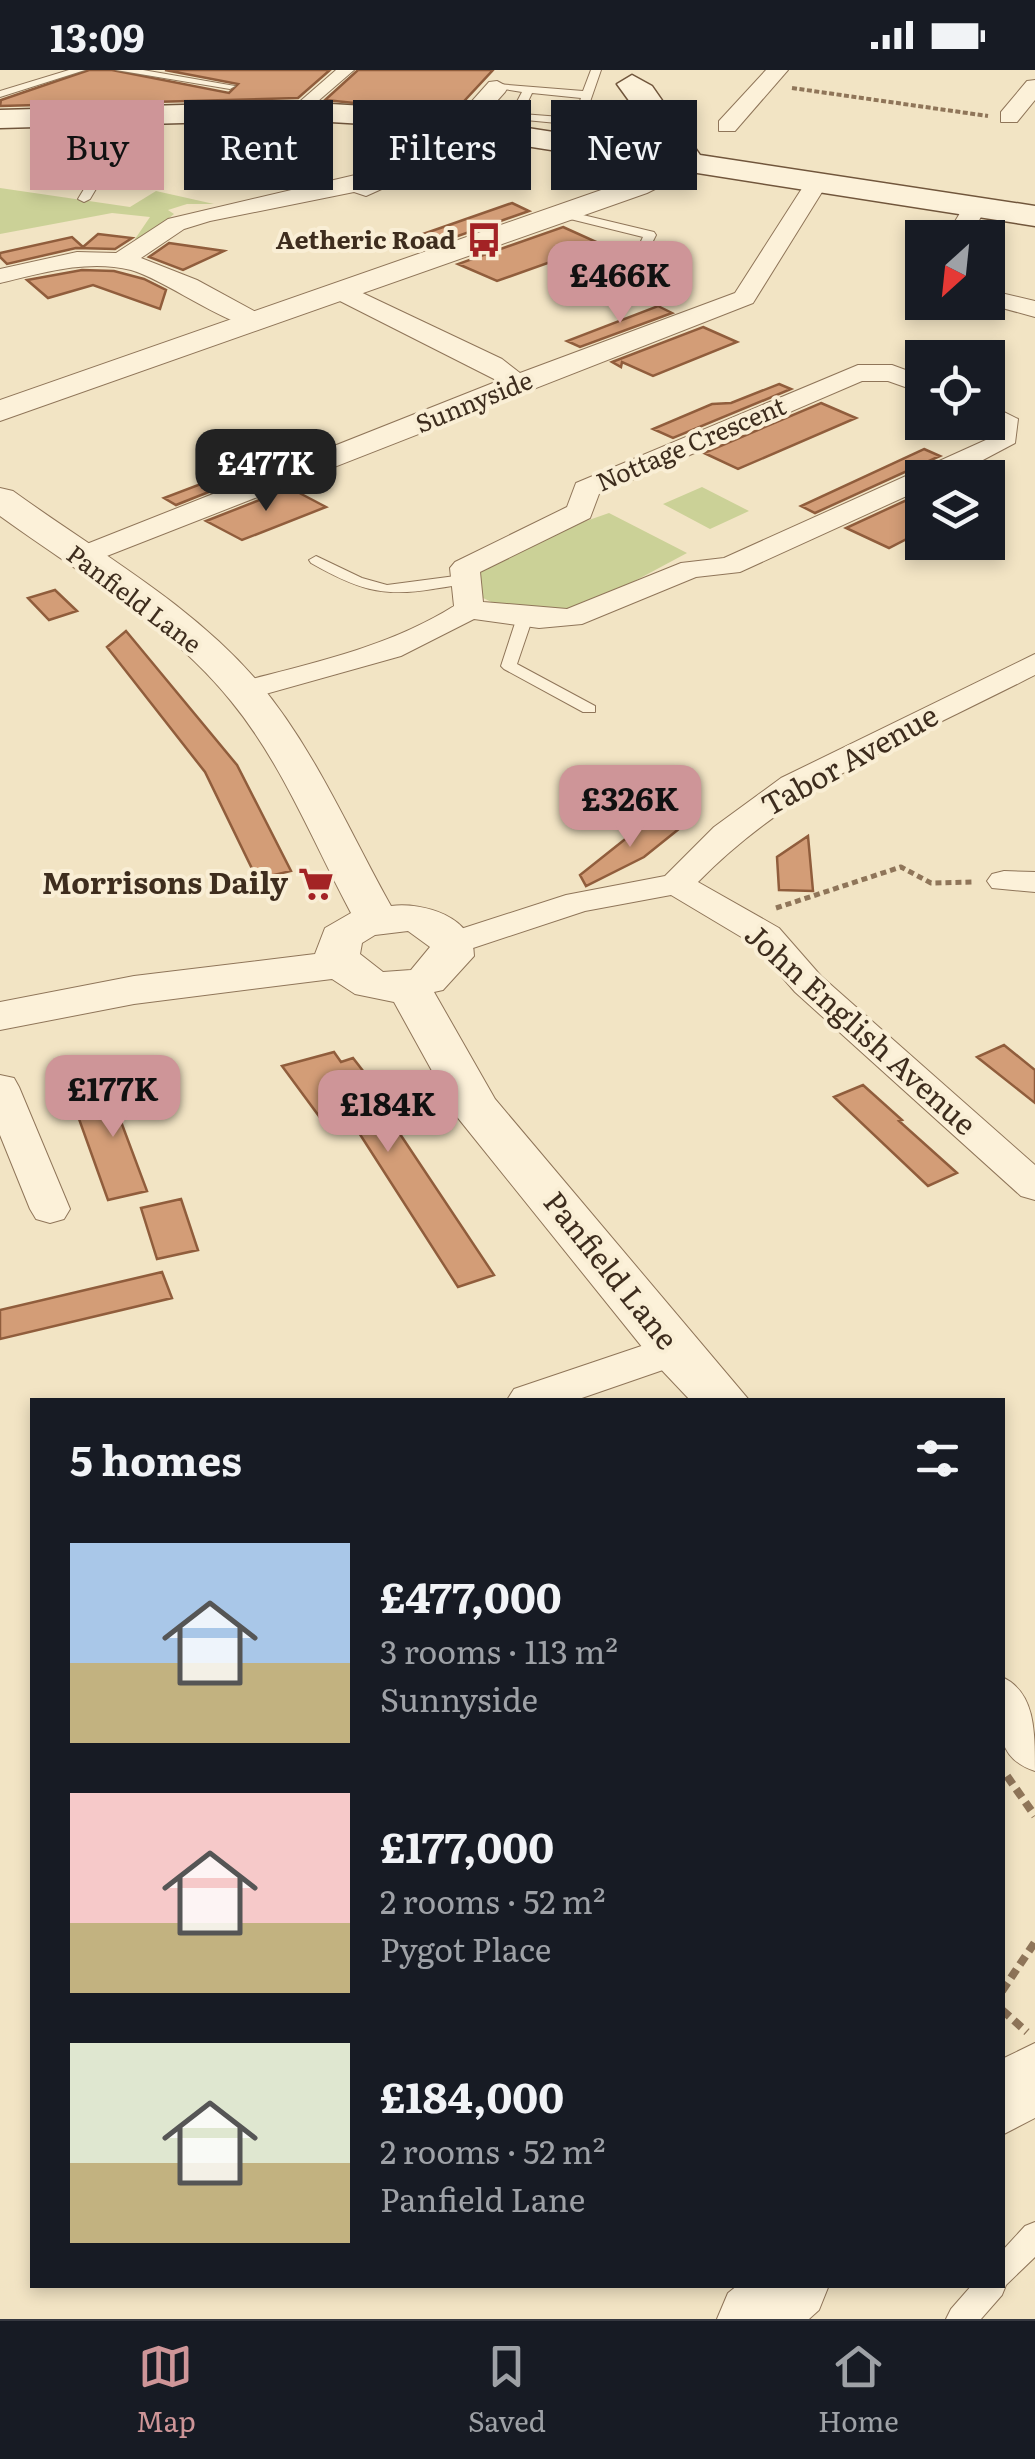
<!DOCTYPE html>
<meta charset="utf-8">
<style>
:root{--surface:#171b24;--page:#242831;--text:#f1f3f6;--muted:#9ea1a6;--line:#363941;--accent:#ce9598}
body{margin:0;font-family:Literata,serif;background:var(--page);color:var(--text);height:100vh;display:flex;flex-direction:column;font-size:38px;white-space:nowrap}
*{box-sizing:border-box;margin:0}
p{font-size:32px;color:var(--muted)}
.icon{flex:none;width:55px;height:55px;fill:none;stroke:currentColor;stroke-width:2;stroke-linecap:round;stroke-linejoin:round}
.map{position:relative;flex:1;overflow:hidden}
.drawer{position:absolute;left:30px;top:1328px;width:975px;height:890px;display:flex;flex-direction:column;background:var(--surface);border-radius:0px;box-shadow:0 5px 15px #0003}
.drawer>*{flex:none}
.banner{position:absolute;left:30px;top:30px;width:975px;height:90px;display:flex;gap:20px}
.needle{width:65px;rotate:207deg}
.fabs{position:absolute;left:905px;top:150px;display:grid;gap:20px}
.fabs a{display:grid;place-items:center;width:100px;height:100px;border-radius:0px;background:var(--surface);box-shadow:0 5px 15px #0003;font-size:50px}
.price{position:absolute;translate:-50% -85px;padding:0 22px;border-radius:20px;background:var(--accent);color:#111;font-size:32px;line-height:65px;filter:drop-shadow(0 2px 5px #0008)}
.price::after{content:'';position:absolute;left:50%;top:60px;width:30px;height:22px;margin-left:-15px;background:inherit;clip-path:polygon(0 0,100% 0,50% 100%)}
.price.active{background:#222;color:#fff}
ul{padding:0;list-style:none}
li{display:flex;align-items:center;gap:30px;height:250px;padding:0 40px}
li span{display:grid;place-items:center;flex:none;width:280px;height:200px;border-radius:0px;color:#555}
li>.icon{margin-inline-start:auto}
span .icon{width:120px;height:120px;fill:#fffc;stroke-width:1}
li b{font-size:42px}
h2{display:flex;justify-content:space-between;align-items:center;height:120px;padding:0 40px;font-size:42px}
.chip{padding:0 35px;border-radius:0px;background:var(--surface);box-shadow:0 5px 15px #0003;font-size:35px;line-height:90px}
.chip.active{background:var(--accent);color:#111}
.status{display:flex;justify-content:space-between;align-items:center;height:70px;padding:0 50px;background:var(--surface);direction:ltr}
.status svg{height:28px;fill:currentColor}
.menu{display:flex;justify-content:space-around;align-items:center;height:140px;border-top:2px solid var(--line);background:var(--surface);font-size:28px;color:var(--muted)}
.menu a{display:grid;justify-items:center;gap:5px}
.menu .active{color:var(--accent)}
.map>svg:first-child{display:block}
.green{fill:#cbd197}
.building{fill:#d39d77;stroke:#905d3c;stroke-width:2.5}
.lines{fill:none;stroke-linecap:round;stroke-linejoin:round}
.service-casing{stroke:#8f7559;stroke-width:2}
.pedestrian-casing{stroke:#8f7559;stroke-width:2}
.minor-casing{stroke:#8f7559;stroke-width:2}
.tertiary-casing{stroke:#8f7559;stroke-width:2}
.secondary-casing{stroke:#71563c;stroke-width:3}
.path-far2{stroke:#8f7559;stroke-width:4;stroke-dasharray:5 2.5;stroke-linecap:butt}
.path-far1{stroke:#8f7559;stroke-width:5;stroke-dasharray:6 4;stroke-linecap:butt}
.path{stroke:#8f7559;stroke-width:8;stroke-dasharray:10 6;stroke-linecap:butt}
.service{fill:#fcf1d9;fill-rule:evenodd}
.pedestrian{fill:#fcf1d9;fill-rule:evenodd}
.minor{fill:#fcf1d9;fill-rule:evenodd}
.tertiary{fill:#fcf1d9;fill-rule:evenodd}
.secondary{fill:#fcf1d9;fill-rule:evenodd}
.labels{text-anchor:middle;stroke-width:8;stroke-linejoin:round;paint-order:stroke}
.far-poi-label{font-size:25px;font-weight:bold;fill:#3e2d1e;stroke:#f9eed5;text-anchor:end}
.far-street-label{font-size:25px;fill:#3e2d1e;stroke:#f9eed5}
.street-label{font-size:30px;fill:#3e2d1e;stroke:#f9eed5}
.poi-label{font-size:30px;font-weight:bold;fill:#3e2d1e;stroke:#f9eed5;text-anchor:end}
</style>
<div class="status"><b>13:09</b><svg viewBox="0 0 49 12"><path d="M0 12V9h3v3zM5 12V6h3v6zM10 12V3h3v9zM15 12V0h3v12zM26 1h20v11H26zM47 4h2v5h-2z"/></svg></div>
<div class="map">
<svg width="1035" height="2249" viewBox="0 0 1035 2249">
<rect width="100%" height="100%" fill="#f2e4c4"/>
<!-- green -->
<path class="green" d="M0,118L130,137L156,121L214,134H187L168,140L174,144L142,170L135,169L150,147L112,143L0,164Z
M702,417L749,441L710,459L663,434Z
M609,443L687,483L573,544L504,538L481,527L474,490Z"/>
<!-- building -->
<path class="building" d="M89,0H112L229,23L238,14L165,0H330L298,28L0,36L1,30Z
M358,0H493L453,43L325,30Z
M512,133L529,141L424,178L406,170Z
M563,157L601,174L497,211L458,194Z
M98,164L132,168L115,179L76,178L7,194L0,187V183L72,167L83,177Z
M169,173L224,181L183,200L149,187Z
M82,200L114,201L144,209L166,220L160,239L93,215L48,228L27,210Z
M658,236L672,243L580,277L567,271Z
M703,257L737,272L653,306L622,292L621,297L612,292Z
M779,314L791,319L673,368L653,359L712,334L731,333Z
M821,333L856,348L738,399L704,383Z
M924,379L940,386L815,443L801,436Z
M248,396L259,402L176,435L164,428Z
M290,418L326,437L242,470L206,451Z
M922,423V461L889,478L846,458Z
M55,520L77,541L49,550L28,528Z
M126,561L237,695L291,801L257,809L205,702L107,577Z
M653,747L680,758L644,787L586,816L580,805Z
M808,766L813,821L779,820L777,787Z
M1004,975L1035,1000V1033L977,987Z
M334,982L341,992L353,988L391,1037L384,1040L494,1205L458,1217L354,1055L339,1060L334,1055L327,1057L282,996Z
M110,1008L143,1017L120,1049L147,1121L108,1130L79,1049Z
M863,1015L902,1050L899,1051L957,1103L928,1116L834,1027Z
M181,1129L198,1180L157,1189L141,1138Z
M162,1202L172,1228L0,1269V1240Z"/>
<g class="lines">
<defs>
<path id="service" d="M69,0H85L0,27V21Z
M116,0H143L235,16L230,19Z
M591,0H601L583,52L578,55L515,49L511,43L522,22L492,17L497,14L583,21ZM532,23L581,28L574,48L522,44Z
M269,39L274,42L276,75L270,78L264,75V42Z
M89,44L94,47L91,59L119,80L90,129L84,132L78,129L107,81L79,60L84,47Z
M72,46L81,48L72,76L55,90H47V86L61,75Z
M562,140L654,162L656,165L642,193H634L632,190L643,167L558,146V142Z
M316,486L362,508L387,515L463,505L470,509C460,516 445,517 433,519C381,528 355,518 311,493L309,490Z
M525,542L533,547L517,594L595,636V642H583L504,599L501,596L517,547Z
M1035,2152V2187L1006,2215L1002,2225L981,2249H946L951,2239L972,2215H1002V2181L1025,2156Z"/>
<path id="pedestrian" d="M336,0H354L303,44H291L289,41Z"/>
<path id="minor" d="M766,0H788L735,61H719V51Z
M1035,10V30L1017,52H1001V42L1027,11Z
M497,11L508,17L505,22L471,60H455V50L489,12Z
M385,98L406,108L366,126L354,122L210,151L184,159L141,188L197,210L265,247L269,252L265,257C237,264 165,209 131,200C87,189 42,203 0,213V199L77,182L116,183L168,149Z
M816,107L827,114L753,233L89,493L79,496L64,487L69,481L498,311L334,228L331,223L334,218H352L502,289L520,303L735,223L808,109Z
M974,131L986,138L969,168H945L966,133Z
M988,220L1035,231V247L980,232H988Z
M858,295H892L922,306V323L888,311H862L599,424L590,448L480,502L483,532L567,539L681,493L724,488L988,369V334L1018,349L1015,373L949,408H922V419L740,502L696,507L582,554L539,558L474,549L401,586L244,630L228,621L233,614C308,594 387,578 454,536L450,498L455,492L567,437L576,413Z
M1035,584V605C914,667 794,714 698,812L779,858L821,906L1035,1095V1130L1021,1126L795,922L753,874L671,825L585,841L452,885L439,882L434,874L439,866L566,825L665,806L714,757L781,708Z
M1004,801L1035,802V822L992,818L987,811L992,804Z
M0,1005L14,1008L19,1017L70,1139L64,1149L50,1153L36,1149L30,1139L0,1065Z
M674,1265L689,1269L695,1280L689,1291L576,1330H507L514,1319Z"/>
<path id="tertiary" d="M685,85L695,87L699,93L695,99L647,123L0,351V330L627,111Z
M0,418L13,421C97,482 191,533 259,613C315,680 349,761 391,836C424,832 474,847 474,886L443,920L434,922L495,1029L749,1330H690L655,1293L458,1048L394,932L355,924L332,909L134,934L0,960V932L134,906L315,884L325,858L351,843C313,772 282,693 231,631C168,553 80,504 0,446ZM408,861L430,877L411,900L383,902L360,884L362,873L375,865Z
M1002,1607C1035,1622 1035,1660 1035,1701C989,1686 1002,1648 1002,1607Z
M1035,1973V2048L1002,2065V1989Z
M738,2215H829L819,2240L809,2249H717L728,2223Z"/>
<path id="secondary" d="M632,5L652,16L700,85L1035,136V156L398,56L297,50L0,58V40L297,32L398,38L664,79L617,14Z"/>
</defs>
<!-- service casing -->
<use href="#service" class="service-casing"/>
<!-- pedestrian casing -->
<use href="#pedestrian" class="pedestrian-casing"/>
<!-- minor casing -->
<use href="#minor" class="minor-casing"/>
<!-- tertiary casing -->
<use href="#tertiary" class="tertiary-casing"/>
<!-- secondary casing -->
<use href="#secondary" class="secondary-casing"/>
<!-- path-far2 -->
<path class="path-far2" d="M792,18L988,46
M187,104L201,65"/>
<!-- path-far1 -->
<path class="path-far1" d="M776,838L901,797L931,813L972,812"/>
<!-- path -->
<path class="path" d="M1007,1706L1035,1746
M1002,1921L1035,1872
M1002,1940L1027,1962"/>
<!-- service -->
<use href="#service" class="service"/>
<!-- pedestrian -->
<use href="#pedestrian" class="pedestrian"/>
<!-- minor -->
<use href="#minor" class="minor"/>
<!-- tertiary -->
<use href="#tertiary" class="tertiary"/>
<!-- secondary -->
<use href="#secondary" class="secondary"/>
</g>
<!-- icons -->
<defs>
<symbol id="bus-bare" viewBox="-9 -9 18 18"><path d="M-5-6H5V4H4V6H2V4H-2V6H-4V4H-5ZM-3.5-4V0h7V-4ZM-3.5 1.2v1.5H-2V1.2ZM2 1.2v1.5H3.5V1.2Z" fill="#a32325" stroke="#f9eed5" stroke-width="2.5" paint-order="stroke"/></symbol>
<symbol id="supermarket-bare" viewBox="-9 -9 18 18"><path d="M-6-5.5h2.5l.6 2H6L4.5 2H-2.5L-4.4-4H-6ZM-1.5 3.2a1.3 1.3 0 1 0 .1 0ZM3 3.2a1.3 1.3 0 1 0 .1 0Z" fill="#a32325" stroke="#f9eed5" stroke-width="2.5" paint-order="stroke"/></symbol>
</defs>
<g fill-rule="evenodd">
<use href="#bus-bare" x="459" y="145" width="50" height="50"/>
<use href="#supermarket-bare" x="291" y="789" width="50" height="50"/>
</g>
<g class="labels">
<!-- far-poi labels -->
<g class="far-poi-label">
<text x="456" y="179">Aetheric Road</text>
</g>
<!-- far-street labels -->
<g class="far-street-label">
<text transform="translate(474 332) rotate(-22)" y="9">Sunnyside</text>
<text transform="translate(691 374) rotate(-23)" y="9">Nottage Crescent</text>
<text transform="translate(134 529) rotate(37)" y="9">Panfield Lane</text>
</g>
<!-- street labels -->
<g class="street-label">
<text transform="translate(850 691) rotate(-29)" y="10">Tabor Avenue</text>
<text transform="translate(860 960) rotate(42)" y="10">John English Avenue</text>
<text transform="translate(610 1201) rotate(51)" y="10">Panfield Lane</text>
</g>
<!-- poi labels -->
<g class="poi-label">
<text x="288" y="824">Morrisons Daily</text>
</g>
</g>
</svg>
<div class="fabs">
<a><svg class="needle" viewBox="-14 -14 28 28"><path d="M0-13l5 13h-10z" fill="#e53935"/><path d="M0 13l5-13h-10z" fill="#9ea1a6"/></svg></a>
<a><svg class="icon" aria-label="locate" viewBox="0 0 24 24"><circle cx="12" cy="12" r="6"/><path d="M12 2v4M12 18v4M2 12h4M18 12h4"/></svg></a>
<a><svg class="icon" aria-label="layers" viewBox="0 0 24 24"><path d="M12 4l9 5-9 5-9-5zM3 14l9 5 9-5"/></svg></a>
</div>
<b class="price" style="left:620px;top:256px">£466K</b>
<b class="price active" style="left:266px;top:444px">£477K</b>
<b class="price" style="left:630px;top:780px">£326K</b>
<b class="price" style="left:113px;top:1070px">£177K</b>
<b class="price" style="left:388px;top:1085px">£184K</b>
<div class="banner">
<a class="chip active">Buy</a>
<a class="chip">Rent</a>
<a class="chip">Filters</a>
<a class="chip">New</a>
</div>
<section class="drawer">
<h2>5 homes<svg class="icon" aria-label="filters" viewBox="0 0 24 24"><path d="M4 7h16M4 17h16"/><circle cx="9" cy="7" r="2"/><circle cx="15" cy="17" r="2"/></svg></h2>
<ul>
<li><span style="background:linear-gradient(#a9c7e8 60%,#c2b280 0)"><svg class="icon" aria-label="home" viewBox="0 0 24 24"><path d="M3 11l9-7 9 7M6 9v11h12V9"/></svg></span><div><b>£477,000</b><p>3 rooms · 113 m²</p><p>Sunnyside</p></div></li>
<li><span style="background:linear-gradient(#f6c9c9 65%,#c2b280 0)"><svg class="icon" aria-label="home" viewBox="0 0 24 24"><path d="M3 11l9-7 9 7M6 9v11h12V9"/></svg></span><div><b>£177,000</b><p>2 rooms · 52 m²</p><p>Pygot Place</p></div></li>
<li><span style="background:linear-gradient(#dfe7d0 60%,#c2b280 0)"><svg class="icon" aria-label="home" viewBox="0 0 24 24"><path d="M3 11l9-7 9 7M6 9v11h12V9"/></svg></span><div><b>£184,000</b><p>2 rooms · 52 m²</p><p>Panfield Lane</p></div></li>
</ul>
</section>
</div>
<nav class="menu">
<a class="active"><svg class="icon" aria-label="map" viewBox="0 0 24 24"><path d="M3 6l6-2 6 2 6-2v14l-6 2-6-2-6 2zM9 4v14M15 6v14"/></svg>Map</a>
<a><svg class="icon" aria-label="saved" viewBox="0 0 24 24"><path d="M7 4h10v16l-5-4-5 4z"/></svg>Saved</a>
<a><svg class="icon" aria-label="home" viewBox="0 0 24 24"><path d="M3 11l9-7 9 7M6 9v11h12V9"/></svg>Home</a>
</nav>
